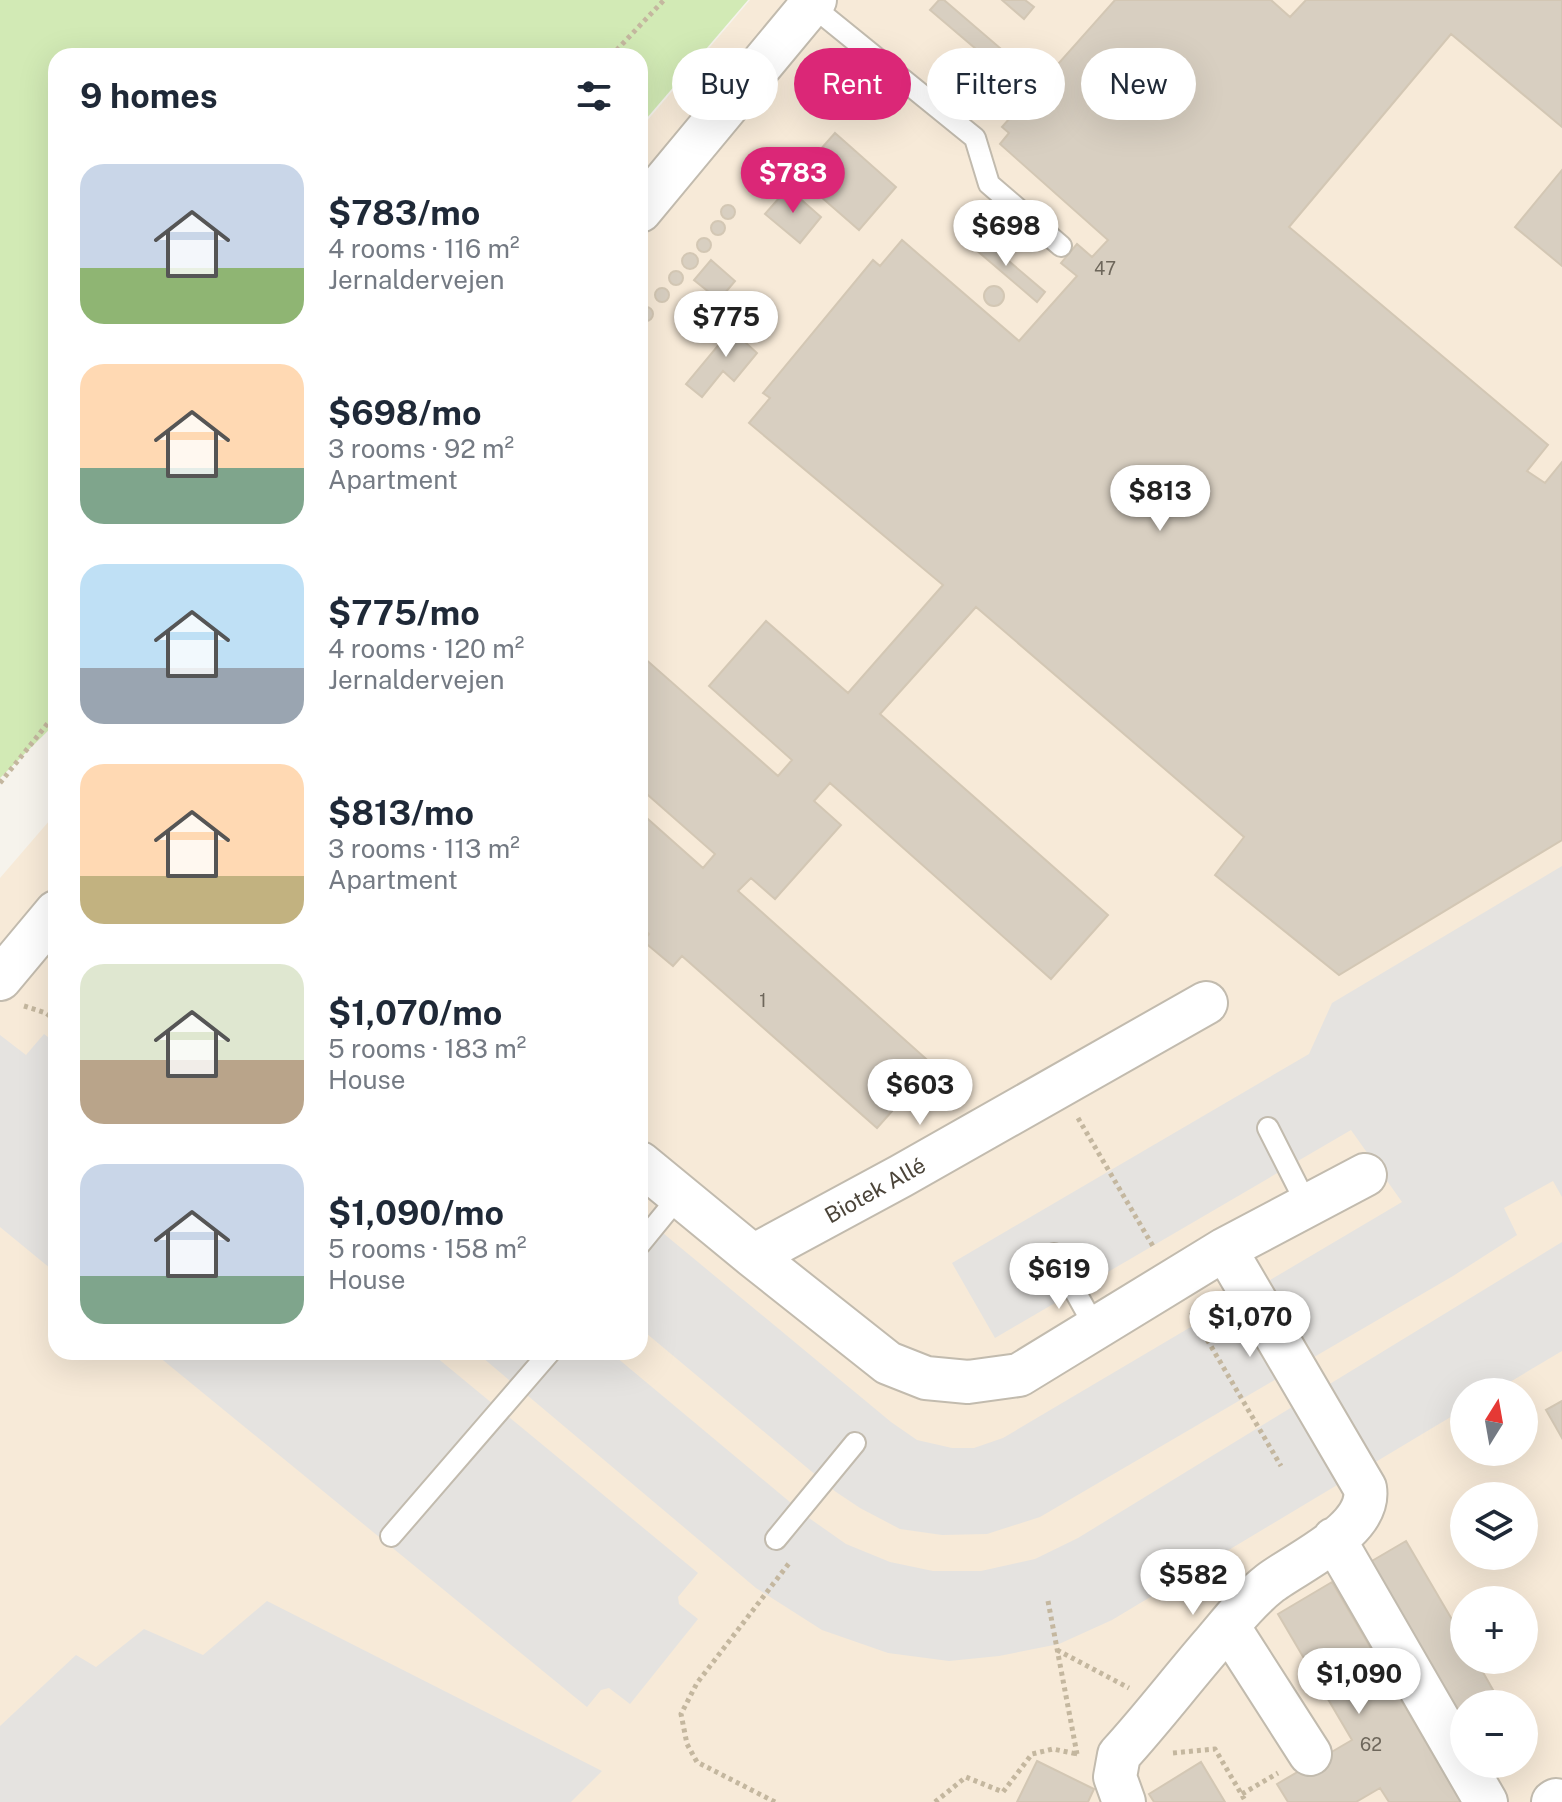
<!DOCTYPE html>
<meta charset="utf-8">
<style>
:root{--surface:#fff;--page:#f6f6f7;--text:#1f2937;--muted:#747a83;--accent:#db2777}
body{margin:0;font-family:"Public Sans",sans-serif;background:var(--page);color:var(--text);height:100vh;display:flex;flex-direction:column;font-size:30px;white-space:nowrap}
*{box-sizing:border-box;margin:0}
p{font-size:26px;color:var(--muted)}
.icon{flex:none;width:44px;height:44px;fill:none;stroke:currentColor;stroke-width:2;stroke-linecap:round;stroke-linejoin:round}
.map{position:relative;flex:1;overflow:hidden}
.drawer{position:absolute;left:48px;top:48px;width:600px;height:1312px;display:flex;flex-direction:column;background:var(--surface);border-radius:24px;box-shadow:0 8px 32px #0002}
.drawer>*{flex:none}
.guide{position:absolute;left:672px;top:48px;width:760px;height:72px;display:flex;gap:16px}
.needle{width:52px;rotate:11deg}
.tools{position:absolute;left:1450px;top:1378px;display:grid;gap:16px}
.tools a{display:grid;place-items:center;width:88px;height:88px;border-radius:50%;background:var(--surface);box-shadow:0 8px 32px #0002;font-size:40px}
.price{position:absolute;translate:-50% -68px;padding:0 18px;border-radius:28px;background:#fff;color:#222;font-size:26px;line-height:52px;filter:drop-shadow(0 2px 4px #0008)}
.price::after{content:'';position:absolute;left:50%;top:48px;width:24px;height:18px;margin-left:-12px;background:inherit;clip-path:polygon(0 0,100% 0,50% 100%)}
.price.selected{background:var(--accent);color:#fff}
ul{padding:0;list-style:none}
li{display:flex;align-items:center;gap:24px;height:200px;padding:0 32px}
li span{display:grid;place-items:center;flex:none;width:224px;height:160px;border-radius:24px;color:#555}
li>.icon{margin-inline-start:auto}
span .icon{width:96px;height:96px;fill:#fffc;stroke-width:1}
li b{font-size:34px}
h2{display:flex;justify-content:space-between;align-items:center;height:96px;padding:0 32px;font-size:34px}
.chip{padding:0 28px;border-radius:36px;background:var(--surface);box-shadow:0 8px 32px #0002;font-size:28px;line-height:72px}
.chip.selected{background:var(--accent);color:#fff}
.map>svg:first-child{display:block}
.commercial{fill:#f7ead8;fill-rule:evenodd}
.green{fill:#d2eab5}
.parking{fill:#e5e3e0}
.building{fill:#d8cfc1;stroke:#d3c7b4;stroke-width:2}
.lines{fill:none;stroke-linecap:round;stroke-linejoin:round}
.service-casing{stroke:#c2bbae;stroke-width:24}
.minor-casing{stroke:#c2bbae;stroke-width:46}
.path{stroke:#c4b79f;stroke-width:5;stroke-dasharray:4 4;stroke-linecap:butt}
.service{stroke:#fff;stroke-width:20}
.minor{stroke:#fff;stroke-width:42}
.labels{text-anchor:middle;stroke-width:8;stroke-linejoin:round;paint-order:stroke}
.number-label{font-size:18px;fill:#6e675b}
.street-label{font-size:22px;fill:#4b4439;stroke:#fff}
</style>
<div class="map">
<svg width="1562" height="1802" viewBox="0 0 1562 1802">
<rect width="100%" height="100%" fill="#f6f3ec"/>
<!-- commercial -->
<path class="commercial" d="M750,0H1562V1802H0V878L56,813V1352H640V129ZM1464,1392H1524V1452H1464ZM1464,1496H1524V1556H1464ZM1464,1600H1524V1660H1464ZM1464,1704H1524V1764H1464Z"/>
<!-- green -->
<path class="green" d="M0,0H748L640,126V56H56V723L0,778Z"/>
<!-- parking -->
<path class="parking" d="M1562,866V1197L1553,1181L1504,1208L1517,1235L1453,1276L1040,1517L987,1534L942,1535L900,1529L860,1508L836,1492L640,1328V1214L891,1422L917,1440L952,1448H974L1003,1438L1402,1202L1351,1130L995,1338L952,1263L1309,1054L1332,1003Z
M44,1034L56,1043V1273L0,1227V1035L26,1055Z
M1562,1242V1351L1493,1392H1464V1409L1112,1620L1059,1644L999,1656L949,1661L888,1653L822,1630L756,1588L476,1352H610L809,1518L846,1544L890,1562L933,1571H981L1035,1559L1078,1538Z
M153,1352H430L698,1573L678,1597L679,1604L698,1619L630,1704L609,1688L601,1690L587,1707Z
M267,1601L602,1771L571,1802H0V1726L76,1655L96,1667L144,1629L203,1655Z"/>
<!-- building -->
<path class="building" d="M939,0H944L1000,48L989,60L930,10Z
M1002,0H1025L1034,7L1024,19Z
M1115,0H1271L1290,17L1306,0H1562V127L1451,34L1289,227L1548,445L1527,471L1545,483L1562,462V840L1339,975L1215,875L1244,837L976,607L880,714L1108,915L1051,979L830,783L814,801L841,825L775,899L751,878L738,891L933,1065L877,1128L682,956L673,966L643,941L649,934L640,926V812L703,868L715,854L640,788V658L642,656L778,776L792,760L709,686L766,621L848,693L943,585L749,423L770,398L763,393L873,260L880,266L902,240L1019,341L1077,276L1061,263L1077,244L1092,257L1108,240L1000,144L1009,133L1002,127Z
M835,133L896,187L859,230L797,176Z
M1562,170V266L1515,227Z
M788,188L821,217L800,243L765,214Z
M721 212a7 7 0 1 1 14 0a7 7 0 1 1-14 0Z
M711 228a7 7 0 1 1 14 0a7 7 0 1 1-14 0Z
M976,233L1045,292L1037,302L968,243Z
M697 245a7 7 0 1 1 14 0a7 7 0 1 1-14 0Z
M682 261a8 8 0 1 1 16 0a8 8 0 1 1-16 0Z
M711,260L735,281L719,300L694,280Z
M669 278a7 7 0 1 1 14 0a7 7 0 1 1-14 0Z
M984 296a10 10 0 1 1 20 0a10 10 0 1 1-20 0Z
M655 295a7 7 0 1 1 14 0a7 7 0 1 1-14 0Z
M639 314a7 7 0 1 1 14 0a7 7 0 1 1-14 0Z
M741,318L756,330L746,343L757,353L734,381L723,371L702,397L686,384Z
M1562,1401V1438L1546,1410Z
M1406,1541L1464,1640V1660H1476L1501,1704H1464V1734L1365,1565Z
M1332,1582L1461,1802H1389L1380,1788L1356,1802H1288L1277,1784L1352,1740L1278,1614Z
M1037,1761L1094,1789L1088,1802H1017Z
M1201,1762L1225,1802H1154L1149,1794Z
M1482,1764H1515L1490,1779Z"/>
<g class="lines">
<defs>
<path id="service" d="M811,5L975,138L989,184L1061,246
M1268,1128L1307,1205
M640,1244L680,1195
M1054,1254L1095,1327
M391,1536L550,1352
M776,1539L855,1443"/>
<path id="minor" d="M640,211L815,0
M0,979L56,912
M640,1163L753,1256L901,1176L1206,1003
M753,1256L888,1363L926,1378L968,1382L1019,1375L1225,1249L1365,1175
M1334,1539L1464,1764
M1228,1626L1310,1754
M1464,1764L1486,1802
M1124,1802L1115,1777L1119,1755C1151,1720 1180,1682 1211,1646C1229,1625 1247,1601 1270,1583C1299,1561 1372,1530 1365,1488L1225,1249
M1553,1802L1556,1800"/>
</defs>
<!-- service casing -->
<use href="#service" class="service-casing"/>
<!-- minor casing -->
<use href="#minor" class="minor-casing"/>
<!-- path -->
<path class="path" d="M611,56L664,0
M0,783L56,713
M24,1006L46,1013L56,1021
M1078,1118L1154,1248
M1191,1312L1281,1466
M1048,1601L1077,1754L1080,1755
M1057,1650L1129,1688
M1173,1753L1215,1749L1246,1802
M1242,1794L1278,1773
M775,1802L697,1762L687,1744L681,1714L697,1683L790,1562
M935,1802L966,1777L1003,1792L1032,1754L1053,1749L1077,1754"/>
<!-- service -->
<use href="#service" class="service"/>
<!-- minor -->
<use href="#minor" class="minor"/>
</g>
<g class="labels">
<!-- number labels -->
<g class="number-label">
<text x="1105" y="275">47</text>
<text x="763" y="1007">1</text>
<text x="1371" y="1751">62</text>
</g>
<!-- street labels -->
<g class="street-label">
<text transform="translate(875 1190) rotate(-29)" y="8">Biotek Allé</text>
</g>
</g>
</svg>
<div class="tools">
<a><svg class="needle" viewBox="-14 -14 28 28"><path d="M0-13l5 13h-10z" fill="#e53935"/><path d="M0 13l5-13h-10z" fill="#747a83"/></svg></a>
<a><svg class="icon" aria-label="layers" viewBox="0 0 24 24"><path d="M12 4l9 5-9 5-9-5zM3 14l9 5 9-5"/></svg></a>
<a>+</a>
<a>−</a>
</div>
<b class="price selected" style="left:793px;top:215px">$783</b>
<b class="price" style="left:1006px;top:268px">$698</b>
<b class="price" style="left:726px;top:359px">$775</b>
<b class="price" style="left:1160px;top:533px">$813</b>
<b class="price" style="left:920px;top:1127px">$603</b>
<b class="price" style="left:1059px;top:1311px">$619</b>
<b class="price" style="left:1250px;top:1359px">$1,070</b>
<b class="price" style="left:1193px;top:1617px">$582</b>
<b class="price" style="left:1359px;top:1716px">$1,090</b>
<div class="guide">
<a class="chip">Buy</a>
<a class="chip selected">Rent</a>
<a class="chip">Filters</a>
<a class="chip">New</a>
</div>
<section class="drawer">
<h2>9 homes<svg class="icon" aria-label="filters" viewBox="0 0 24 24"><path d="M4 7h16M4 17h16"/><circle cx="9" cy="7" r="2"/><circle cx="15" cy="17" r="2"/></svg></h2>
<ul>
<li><span style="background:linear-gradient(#c9d6e8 65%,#8fb573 0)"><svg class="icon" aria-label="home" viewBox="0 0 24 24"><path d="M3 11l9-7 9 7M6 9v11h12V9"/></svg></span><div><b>$783/mo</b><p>4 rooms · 116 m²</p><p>Jernaldervejen</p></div></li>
<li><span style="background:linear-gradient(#ffd9b3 65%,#7fa58c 0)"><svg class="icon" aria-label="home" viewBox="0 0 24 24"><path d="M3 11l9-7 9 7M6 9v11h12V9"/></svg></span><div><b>$698/mo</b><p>3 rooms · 92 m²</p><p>Apartment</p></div></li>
<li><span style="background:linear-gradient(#bfe0f5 65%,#9aa5b1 0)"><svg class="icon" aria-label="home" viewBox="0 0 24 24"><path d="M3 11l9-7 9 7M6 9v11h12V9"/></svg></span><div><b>$775/mo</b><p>4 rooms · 120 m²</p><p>Jernaldervejen</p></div></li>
<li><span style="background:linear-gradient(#ffd9b3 70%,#c2b280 0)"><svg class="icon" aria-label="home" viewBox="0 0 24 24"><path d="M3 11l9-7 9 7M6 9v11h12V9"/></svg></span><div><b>$813/mo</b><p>3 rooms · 113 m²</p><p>Apartment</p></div></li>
<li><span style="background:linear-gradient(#dfe7d0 60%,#b9a48a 0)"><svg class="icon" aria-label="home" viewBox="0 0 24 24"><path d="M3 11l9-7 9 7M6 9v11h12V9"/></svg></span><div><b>$1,070/mo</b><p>5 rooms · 183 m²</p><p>House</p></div></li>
<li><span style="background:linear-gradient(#c9d6e8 70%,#7fa58c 0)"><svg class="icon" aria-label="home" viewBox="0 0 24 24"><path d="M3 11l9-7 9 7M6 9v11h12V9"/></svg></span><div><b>$1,090/mo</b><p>5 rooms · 158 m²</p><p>House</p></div></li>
</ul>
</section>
</div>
